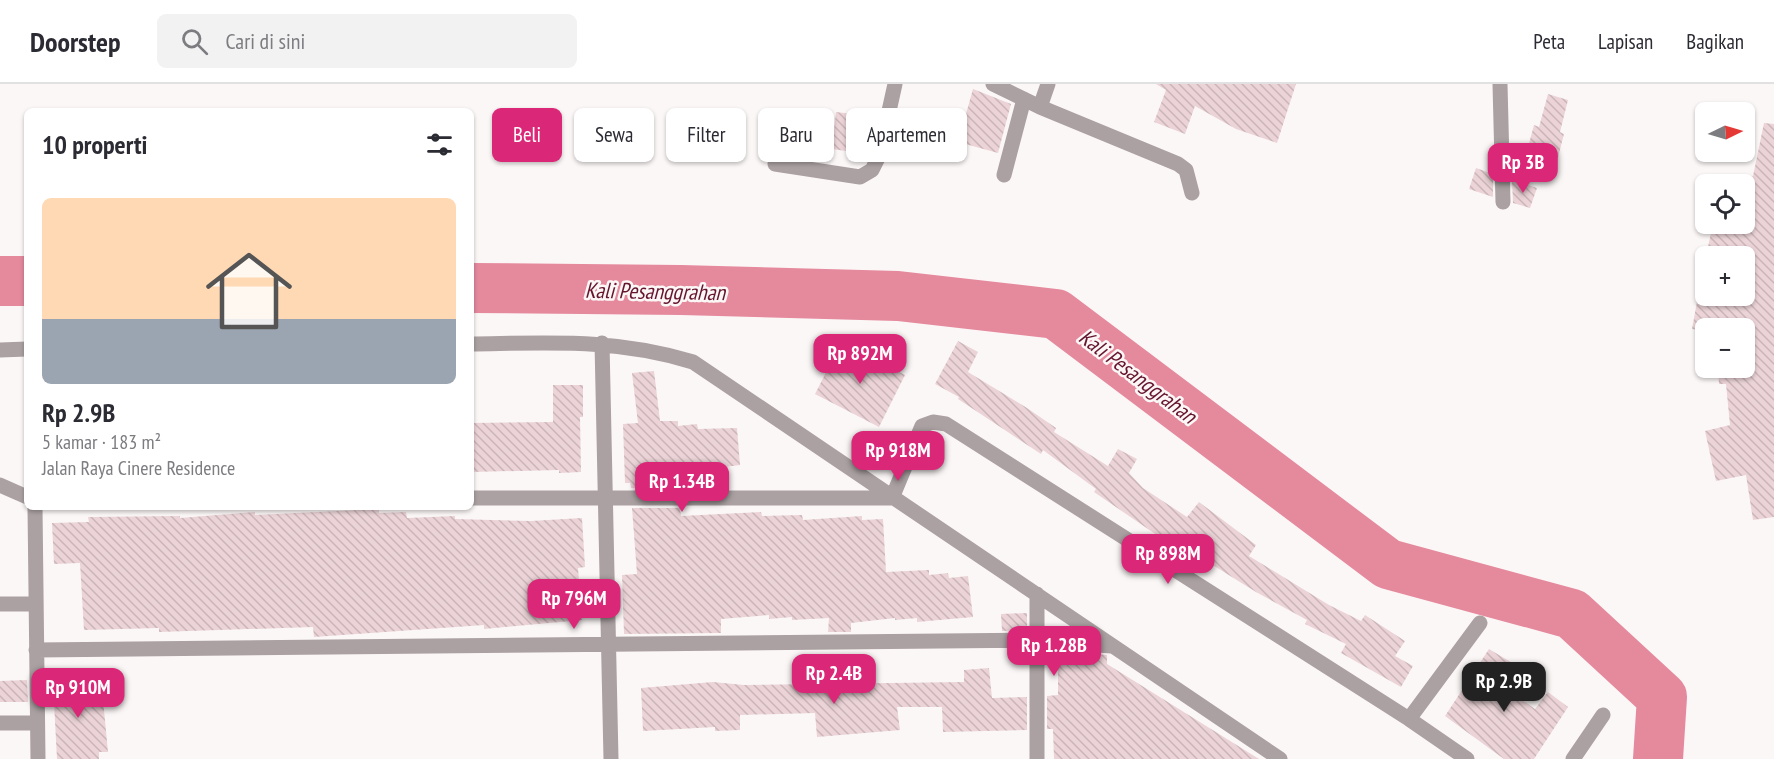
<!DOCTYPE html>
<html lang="id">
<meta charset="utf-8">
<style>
:root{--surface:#fff;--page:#f2f2f3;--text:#2b2b33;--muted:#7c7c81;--line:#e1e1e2;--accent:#db2777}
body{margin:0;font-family:"PT Sans Narrow",sans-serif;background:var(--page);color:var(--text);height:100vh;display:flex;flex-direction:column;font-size:22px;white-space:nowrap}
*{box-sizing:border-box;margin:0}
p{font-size:20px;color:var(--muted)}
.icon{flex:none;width:33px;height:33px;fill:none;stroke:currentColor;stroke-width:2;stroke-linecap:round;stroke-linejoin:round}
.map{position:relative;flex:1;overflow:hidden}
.details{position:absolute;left:24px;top:24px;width:450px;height:402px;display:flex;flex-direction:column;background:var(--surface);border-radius:9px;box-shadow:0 2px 4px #0004}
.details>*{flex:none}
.guide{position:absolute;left:492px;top:24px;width:570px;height:54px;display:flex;gap:12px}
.needle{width:39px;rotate:85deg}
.buttons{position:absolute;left:1695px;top:18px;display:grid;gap:12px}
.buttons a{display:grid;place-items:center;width:60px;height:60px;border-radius:9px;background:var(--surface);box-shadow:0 2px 4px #0004;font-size:30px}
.price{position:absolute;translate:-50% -51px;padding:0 14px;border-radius:12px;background:var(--accent);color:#fff;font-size:20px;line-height:39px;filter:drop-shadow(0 2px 3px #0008)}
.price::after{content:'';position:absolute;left:50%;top:36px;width:18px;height:14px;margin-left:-9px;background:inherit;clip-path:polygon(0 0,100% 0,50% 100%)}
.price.current{background:#222;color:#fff}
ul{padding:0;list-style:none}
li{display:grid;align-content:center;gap:12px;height:318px;padding:0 18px}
li span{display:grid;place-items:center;height:186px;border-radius:9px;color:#555}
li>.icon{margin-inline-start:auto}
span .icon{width:108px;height:108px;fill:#fffc;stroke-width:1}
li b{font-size:26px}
h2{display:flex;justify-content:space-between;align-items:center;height:72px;padding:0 18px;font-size:26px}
.pill{padding:0 21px;border-radius:9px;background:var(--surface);box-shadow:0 2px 4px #0004;font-size:21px;line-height:54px}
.pill.current{background:var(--accent);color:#fff}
header{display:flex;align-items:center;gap:36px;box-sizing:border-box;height:84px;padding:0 30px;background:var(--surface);border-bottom:2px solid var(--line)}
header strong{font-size:28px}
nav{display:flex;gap:33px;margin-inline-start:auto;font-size:21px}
.search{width:420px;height:54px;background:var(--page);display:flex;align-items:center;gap:15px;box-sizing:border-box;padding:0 21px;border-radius:9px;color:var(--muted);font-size:22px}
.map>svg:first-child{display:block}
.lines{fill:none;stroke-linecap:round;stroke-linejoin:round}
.river{stroke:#e5899d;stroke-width:50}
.building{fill:url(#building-back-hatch)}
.street{stroke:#aba1a2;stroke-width:15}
.labels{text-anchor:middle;stroke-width:5;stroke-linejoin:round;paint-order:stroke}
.water-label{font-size:22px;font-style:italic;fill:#66152f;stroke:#fcf7f7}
</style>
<header>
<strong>Doorstep</strong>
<div class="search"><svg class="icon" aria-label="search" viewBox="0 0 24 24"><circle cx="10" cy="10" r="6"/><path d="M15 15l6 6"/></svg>Cari di sini</div>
<nav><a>Peta</a><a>Lapisan</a><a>Bagikan</a></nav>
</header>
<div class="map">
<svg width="1774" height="675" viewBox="0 0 1774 675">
<defs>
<pattern id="building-back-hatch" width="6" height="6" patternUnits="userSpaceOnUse" patternTransform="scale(1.5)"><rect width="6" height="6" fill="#ebd3d7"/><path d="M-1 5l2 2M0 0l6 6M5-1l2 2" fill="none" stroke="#cab5b8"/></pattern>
</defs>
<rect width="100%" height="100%" fill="#fcf7f7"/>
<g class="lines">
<!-- river -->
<path class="river" d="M0,197H27
M471,204L681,206L898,212L1056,230L1388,480L1572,530L1662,613L1658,675"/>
</g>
<!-- building -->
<path class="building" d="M1156,0H1296L1277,59L1236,45L1195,22L1185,50L1154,38L1166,6Z
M973,5L1011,20L998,69L958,58Z
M1548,10L1568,16L1560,48L1564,50L1552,97L1521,89L1534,41L1539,43Z
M836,28L871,32L867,70L832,65Z
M1764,39L1774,40V433L1753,436L1746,391L1716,397L1705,347L1730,341L1726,300H1719L1718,284H1744V244H1706V247L1692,245L1705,174L1706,212H1744V172H1706L1713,140H1744V100H1741V92H1753Z
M1476,84L1493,90V113L1469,105Z
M1512,96L1537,104L1530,124L1513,119Z
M958,257L978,268L968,288L1027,324L1056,344L1054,348L1108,382L1118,365L1137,375L1129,389L1143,404L1187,433L1199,418L1256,461L1249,472L1329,521L1361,537L1365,531L1405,557L1395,572L1413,582L1401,603L1341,569L1346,560L1305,540L1307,536L1256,508L1211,480L1210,482L1167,458L1094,408L1096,405L1043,366L1041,370L958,315L959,313L935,300Z
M841,259L905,291L879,343L815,310Z
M654,287L660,337H678V342L697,340L698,345L737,344L740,381L679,389L680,404H631L630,399H625L623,340L638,339L632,289Z
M553,301H583V333H580L581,388L559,389V386L471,388V339L553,338Z
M632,424H680L681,432L761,428L762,432L802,431L803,436L862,432V436L883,435L886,488L929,486V491L948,489L949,494L968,492L973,533L917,538V534L895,536V534L851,539V548H828L829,534L792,536V533L769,535V531L721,535V549L624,550L622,491L637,490Z
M379,425V429L406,428L407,434L455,432V435L531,437L582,434L585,483L578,484L582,536L484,545V541L314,553L313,543L159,548V544L84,546L80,479L54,480L52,439L89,438L88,433L180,432V434L255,428V431Z
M1027,529V546L1002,547L1001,530Z
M1489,565L1514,580L1501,601L1535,625L1548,608L1568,623L1534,675H1504L1445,632Z
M1058,567L1107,571V580L1259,675H1054L1053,645H1047V612L1058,611Z
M989,584L992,614L1027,613V646L943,648L942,623H897L900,646L817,653L815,629L740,631V646L715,647V643L643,647L641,604L713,598L744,601L964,598V586Z
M79,593V607L102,605L108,668H99V675H57L54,618H47V594Z
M27,596L28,618H0V597Z"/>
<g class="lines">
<!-- street -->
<path class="street" d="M993,0L1040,23L1178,80L1186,86L1192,109
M1500,0L1503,118
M1040,23L1048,0
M775,80L860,93L872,86L879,72L895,0
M1004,91L1024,15
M602,259L611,675
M471,260C549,259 617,254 693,278L1280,675
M0,266L27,265
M0,401L27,413
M471,414H892L922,342L933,338L946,340L1409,635L1467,675
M35,423L38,675
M1037,510V675
M0,520H36
M36,566L1037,556L1111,562
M1409,635L1480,539
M0,639H37
M1573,675L1603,631"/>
</g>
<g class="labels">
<!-- water labels -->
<g class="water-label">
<text transform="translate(655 207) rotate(1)" y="8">Kali Pesanggrahan</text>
<text transform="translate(1138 292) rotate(37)" y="8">Kali Pesanggrahan</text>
</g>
</g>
</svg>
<div class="buttons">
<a><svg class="needle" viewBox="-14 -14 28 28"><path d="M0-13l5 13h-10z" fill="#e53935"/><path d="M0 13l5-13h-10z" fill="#7c7c81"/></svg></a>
<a><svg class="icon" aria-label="locate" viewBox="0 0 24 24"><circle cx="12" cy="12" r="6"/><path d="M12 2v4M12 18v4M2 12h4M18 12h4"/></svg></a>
<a>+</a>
<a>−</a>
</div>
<b class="price" style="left:1523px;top:110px">Rp 3B</b>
<b class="price" style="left:860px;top:301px">Rp 892M</b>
<b class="price" style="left:898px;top:398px">Rp 918M</b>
<b class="price" style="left:682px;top:429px">Rp 1.34B</b>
<b class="price" style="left:1168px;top:501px">Rp 898M</b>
<b class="price" style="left:574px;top:546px">Rp 796M</b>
<b class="price" style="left:1054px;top:593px">Rp 1.28B</b>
<b class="price" style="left:834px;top:621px">Rp 2.4B</b>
<b class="price current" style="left:1504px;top:629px">Rp 2.9B</b>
<b class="price" style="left:78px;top:635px">Rp 910M</b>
<div class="guide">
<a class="pill current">Beli</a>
<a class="pill">Sewa</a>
<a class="pill">Filter</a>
<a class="pill">Baru</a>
<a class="pill">Apartemen</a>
</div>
<section class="details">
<h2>10 properti<svg class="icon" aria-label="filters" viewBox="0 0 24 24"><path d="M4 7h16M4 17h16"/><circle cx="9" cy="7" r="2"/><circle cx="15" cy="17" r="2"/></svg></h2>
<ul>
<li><span style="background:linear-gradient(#ffd9b3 65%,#9aa5b1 0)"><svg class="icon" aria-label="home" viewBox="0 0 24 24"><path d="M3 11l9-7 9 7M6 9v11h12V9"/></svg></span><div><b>Rp 2.9B</b><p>5 kamar · 183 m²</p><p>Jalan Raya Cinere Residence</p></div></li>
</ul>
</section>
</div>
